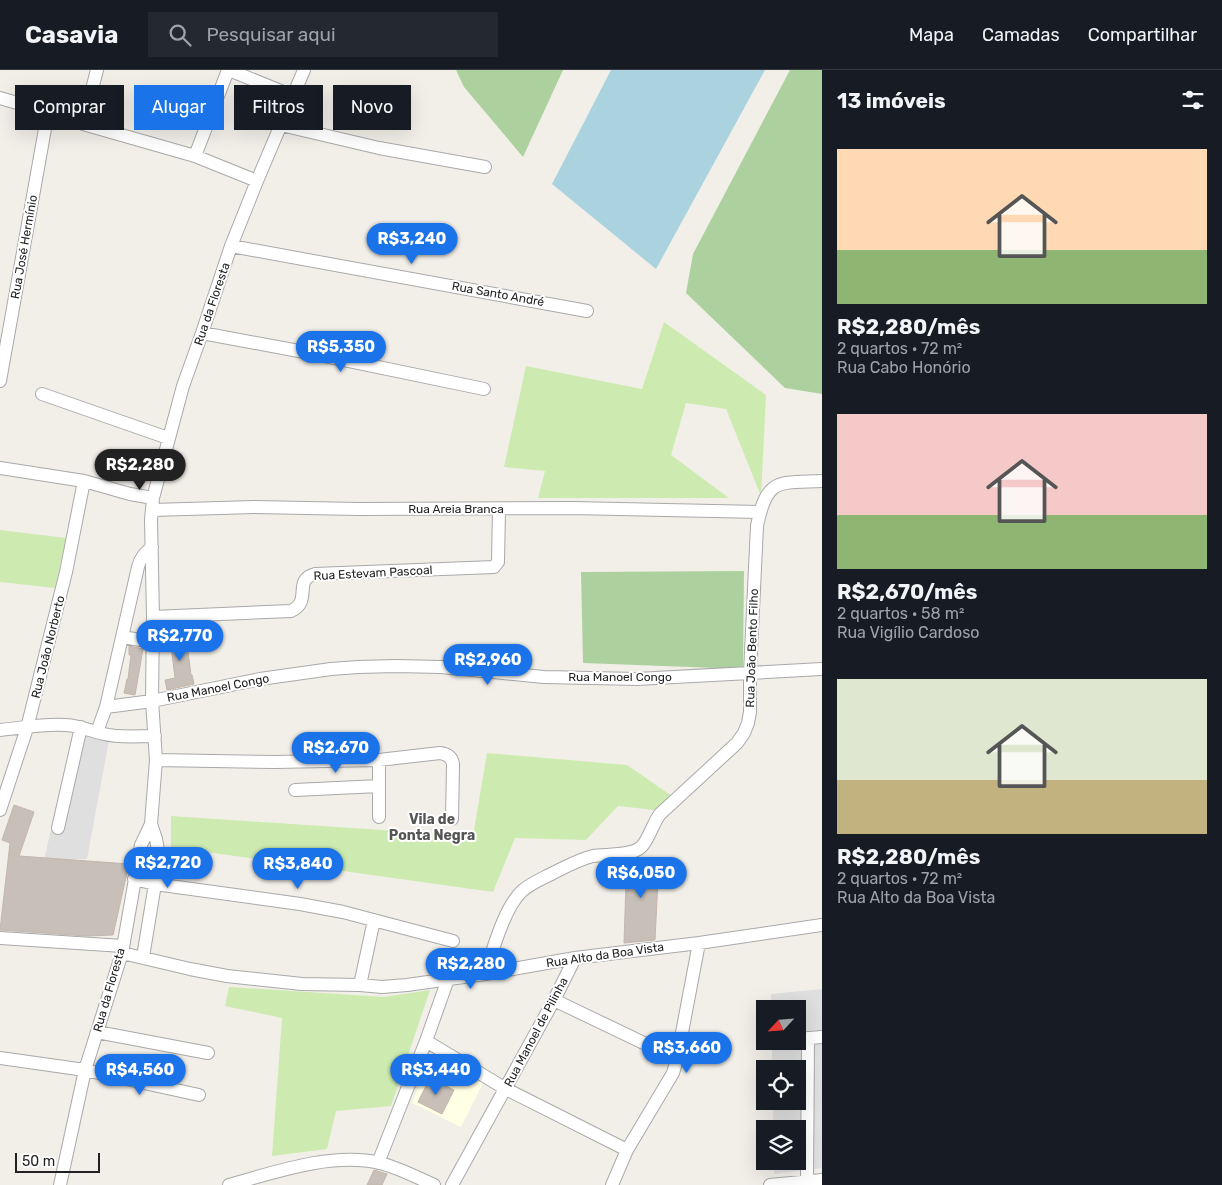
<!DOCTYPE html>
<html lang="pt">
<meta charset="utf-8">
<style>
:root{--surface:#171b24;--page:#242831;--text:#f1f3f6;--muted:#9ea1a6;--line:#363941;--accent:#1a73e8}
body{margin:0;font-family:Rubik,sans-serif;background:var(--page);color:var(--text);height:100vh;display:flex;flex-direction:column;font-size:19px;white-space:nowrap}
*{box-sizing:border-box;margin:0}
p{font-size:16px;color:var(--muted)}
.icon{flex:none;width:28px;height:28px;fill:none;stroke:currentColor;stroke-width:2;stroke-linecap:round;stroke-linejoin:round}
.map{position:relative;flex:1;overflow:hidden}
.drawer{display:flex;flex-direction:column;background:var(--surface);width:400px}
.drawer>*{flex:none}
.banner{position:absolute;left:15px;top:15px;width:475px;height:45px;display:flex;gap:10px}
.needle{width:32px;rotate:244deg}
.tools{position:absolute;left:756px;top:930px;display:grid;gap:10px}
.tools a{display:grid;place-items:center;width:50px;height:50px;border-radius:0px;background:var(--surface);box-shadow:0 5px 20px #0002;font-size:25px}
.scale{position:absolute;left:15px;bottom:12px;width:85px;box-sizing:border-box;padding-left:5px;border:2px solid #222;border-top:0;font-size:14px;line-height:18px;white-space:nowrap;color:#222;-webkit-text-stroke:4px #fff;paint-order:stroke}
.price{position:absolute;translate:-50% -42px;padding:0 11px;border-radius:18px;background:var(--accent);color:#fff;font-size:16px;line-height:32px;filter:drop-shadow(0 1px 2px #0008)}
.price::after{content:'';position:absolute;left:50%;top:30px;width:15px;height:11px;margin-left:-8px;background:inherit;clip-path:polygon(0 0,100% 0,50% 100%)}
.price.selected{background:#222;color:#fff}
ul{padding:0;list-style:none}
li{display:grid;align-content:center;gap:10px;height:265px;padding:0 15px}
li span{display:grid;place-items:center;height:155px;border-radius:0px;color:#555}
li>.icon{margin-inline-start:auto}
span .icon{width:90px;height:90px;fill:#fffc;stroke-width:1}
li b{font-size:21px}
h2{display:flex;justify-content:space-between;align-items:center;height:60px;padding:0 15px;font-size:21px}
.pill{padding:0 18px;border-radius:0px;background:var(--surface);box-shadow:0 5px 20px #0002;font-size:18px;line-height:45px}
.pill.selected{background:var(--accent);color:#fff}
header{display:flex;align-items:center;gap:30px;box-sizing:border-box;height:70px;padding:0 25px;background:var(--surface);border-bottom:1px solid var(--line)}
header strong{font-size:24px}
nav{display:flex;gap:28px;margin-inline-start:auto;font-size:18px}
.search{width:350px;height:45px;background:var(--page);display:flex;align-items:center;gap:12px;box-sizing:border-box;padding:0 18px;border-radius:0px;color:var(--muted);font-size:19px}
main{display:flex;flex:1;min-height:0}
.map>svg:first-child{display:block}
.residential{fill:#e0dfdf}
.education{fill:#ffffe5}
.grass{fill:#cdebb0}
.forest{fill:#add19e}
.water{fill:#aad3df}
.building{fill:#c7bfb8;stroke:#c4b6ab}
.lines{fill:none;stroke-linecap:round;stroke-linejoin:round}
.minor-casing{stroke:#a9a9a9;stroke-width:14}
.minor{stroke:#fff;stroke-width:12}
.labels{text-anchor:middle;stroke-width:4;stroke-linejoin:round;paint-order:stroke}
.street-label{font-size:12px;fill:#222;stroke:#fff}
.neighbourhood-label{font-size:14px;font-weight:bold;fill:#555;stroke:#fff}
</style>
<header>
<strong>Casavia</strong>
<div class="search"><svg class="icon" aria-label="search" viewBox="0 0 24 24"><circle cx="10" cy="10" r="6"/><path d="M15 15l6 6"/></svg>Pesquisar aqui</div>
<nav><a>Mapa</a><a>Camadas</a><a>Compartilhar</a></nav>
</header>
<main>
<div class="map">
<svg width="822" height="1115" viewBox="0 0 822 1115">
<rect width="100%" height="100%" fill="#f2efe9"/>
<!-- residential -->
<path class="residential" d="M73,663L110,665L87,789L44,790Z
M822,919V1098L774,1104V1091H798V1059H773V1031H798V999H772V971H798V939H771V924Z"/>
<!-- education -->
<path class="education" d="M431,983L484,1011L461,1057L412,1033Z"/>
<!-- grass -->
<path class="grass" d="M664,252L766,325L761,426L726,339L686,333L671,385L729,428H538L545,401L504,397L526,296L642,319Z
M0,460L66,468L55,518L0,512Z
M487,683L627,695L672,726L654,740L618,736L586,770L515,768L493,822L171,777V746L473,766Z
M229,917L384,927L430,920L391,1036L336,1041L327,1079L272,1086L282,948L225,936Z"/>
<!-- forest -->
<path class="forest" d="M456,0H563L523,87L464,17Z
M790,0H822V324L785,318L686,223L693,184Z
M744,501L743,599L583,593L581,502Z"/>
<!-- water -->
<path class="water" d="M611,0H765L656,199L552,114Z"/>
<!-- building -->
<path class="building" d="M182,558L183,574H187L191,605H192L194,614L167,620L165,610L175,608L169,560Z
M129,576L143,579L135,625L124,623L127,609H128L131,585H129Z
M14,735L34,742L19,786L129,794L113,865L87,866L0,860L10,773L2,770Z
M638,788L659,789L655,870L624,873L626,813L623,795L624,792Z
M430,1008L454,1020L442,1044L418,1032Z
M374,1100L387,1104L382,1115H367Z"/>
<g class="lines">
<defs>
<path id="minor" d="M229,0L293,26
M0,28L48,42L83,54L195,86L257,111
M83,54L97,0
M281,55L379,78L485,97
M195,86L228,0
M231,176L587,241
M202,263L320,285L484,319
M0,311L48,42
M42,324L168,368
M0,398L84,411L130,424L153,428
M152,440L254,437L359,439L572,438L760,442
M153,547L291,541C313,531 292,510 315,504L494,497L498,492L499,439
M122,567L153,572
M106,637L152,631L260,609L331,599L358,597L396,596L441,597L544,607L637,609L822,599
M0,660C21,658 46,653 66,655C80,656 91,661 104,664C120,668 138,666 155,666
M97,662L106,637L138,497C140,488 145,483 152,477
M156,690L275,692L379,690L440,683C447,684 452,687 453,694L452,749
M295,720L379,716
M0,740L27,658L66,502L84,411
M379,747V690
M58,758L81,657
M134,809L155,814L300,834L343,842L453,871
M0,868L123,876
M122,883L190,899L227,906L302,914L360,915L382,917L407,915L485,904L575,888L699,873L822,855
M143,887L155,814L158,780L156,769L151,754
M485,904C493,880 504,838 522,821C531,813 544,808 555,802C567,796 580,789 593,786C606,784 632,786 641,777C648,771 653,753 660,744L737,673L744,663L748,653L750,642V603L757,456C767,407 778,413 822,411
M360,915L374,850
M554,930L677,989
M97,962L208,983
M798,969L822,967
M426,971L506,1019L627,1080
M0,988L85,1000L199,1025
M378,1093L426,971L448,909
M807,1111L808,968
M60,1115L85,1000L122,883L141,775L151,754L156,690L152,631L153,547L151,450L153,428L183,316L202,263L231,176L257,111L304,0
M229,1115C275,1102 332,1082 380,1093C399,1098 416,1107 434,1115
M452,1115L554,930L575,888
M612,1115L627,1080L673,1003L677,989L699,873
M770,1115L822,1110"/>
</defs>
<!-- minor casing -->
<use href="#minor" class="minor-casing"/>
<!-- minor -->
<use href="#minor" class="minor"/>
</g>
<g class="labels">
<!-- street labels -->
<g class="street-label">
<text transform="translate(24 177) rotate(-80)" y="4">Rua José Hermínio</text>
<text transform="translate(498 224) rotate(10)" y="4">Rua Santo André</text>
<text transform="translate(212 234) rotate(-71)" y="4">Rua da Floresta</text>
<text x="456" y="443">Rua Areia Branca</text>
<text transform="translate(373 503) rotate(-3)" y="4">Rua Estevam Pascoal</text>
<text transform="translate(48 577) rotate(-76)" y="4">Rua João Norberto</text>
<text transform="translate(752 578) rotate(-88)" y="4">Rua João Bento Filho</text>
<text x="620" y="611">Rua Manoel Congo</text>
<text transform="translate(218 618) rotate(-11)" y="4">Rua Manoel Congo</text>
<text transform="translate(605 885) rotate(-8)" y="4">Rua Alto da Boa Vista</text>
<text transform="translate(109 920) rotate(-74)" y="4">Rua da Floresta</text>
<text transform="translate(536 962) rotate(-62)" y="4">Rua Manoel de Pilinha</text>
</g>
<!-- neighbourhood labels -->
<g class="neighbourhood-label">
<text x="432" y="754">Vila de<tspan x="432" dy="16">Ponta Negra</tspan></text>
</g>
</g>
</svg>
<div class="tools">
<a><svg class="needle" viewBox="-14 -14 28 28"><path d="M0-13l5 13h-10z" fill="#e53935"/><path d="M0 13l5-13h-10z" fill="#9ea1a6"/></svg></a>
<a><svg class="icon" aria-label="locate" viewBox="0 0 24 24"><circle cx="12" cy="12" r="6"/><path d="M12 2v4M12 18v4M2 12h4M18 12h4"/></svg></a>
<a><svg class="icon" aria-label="layers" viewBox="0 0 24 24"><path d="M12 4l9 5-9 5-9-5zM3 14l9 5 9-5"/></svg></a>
</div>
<div class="scale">50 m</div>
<b class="price" style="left:412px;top:195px">R$3,240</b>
<b class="price" style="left:341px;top:303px">R$5,350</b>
<b class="price selected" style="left:140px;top:421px">R$2,280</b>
<b class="price" style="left:180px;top:592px">R$2,770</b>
<b class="price" style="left:488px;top:616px">R$2,960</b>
<b class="price" style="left:336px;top:704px">R$2,670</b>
<b class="price" style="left:168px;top:819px">R$2,720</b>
<b class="price" style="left:298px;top:820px">R$3,840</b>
<b class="price" style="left:641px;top:829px">R$6,050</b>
<b class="price" style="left:471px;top:920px">R$2,280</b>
<b class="price" style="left:687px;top:1004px">R$3,660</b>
<b class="price" style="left:140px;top:1026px">R$4,560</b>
<b class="price" style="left:436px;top:1026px">R$3,440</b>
<div class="banner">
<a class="pill">Comprar</a>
<a class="pill selected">Alugar</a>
<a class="pill">Filtros</a>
<a class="pill">Novo</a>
</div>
</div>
<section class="drawer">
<h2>13 imóveis<svg class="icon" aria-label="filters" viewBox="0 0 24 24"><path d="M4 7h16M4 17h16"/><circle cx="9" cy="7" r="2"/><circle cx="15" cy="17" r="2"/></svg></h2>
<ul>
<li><span style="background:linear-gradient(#ffd9b3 65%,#8fb573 0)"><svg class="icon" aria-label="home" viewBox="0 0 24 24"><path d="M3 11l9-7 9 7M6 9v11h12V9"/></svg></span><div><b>R$2,280/mês</b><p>2 quartos · 72 m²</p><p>Rua Cabo Honório</p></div></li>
<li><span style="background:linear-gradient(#f6c9c9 65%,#8fb573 0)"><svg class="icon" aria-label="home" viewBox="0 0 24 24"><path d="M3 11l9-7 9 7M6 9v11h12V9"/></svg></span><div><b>R$2,670/mês</b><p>2 quartos · 58 m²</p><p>Rua Vigílio Cardoso</p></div></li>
<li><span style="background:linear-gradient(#dfe7d0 65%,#c2b280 0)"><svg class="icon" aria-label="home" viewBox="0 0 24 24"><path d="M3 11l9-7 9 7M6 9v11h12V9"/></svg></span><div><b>R$2,280/mês</b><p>2 quartos · 72 m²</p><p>Rua Alto da Boa Vista</p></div></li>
</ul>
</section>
</main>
